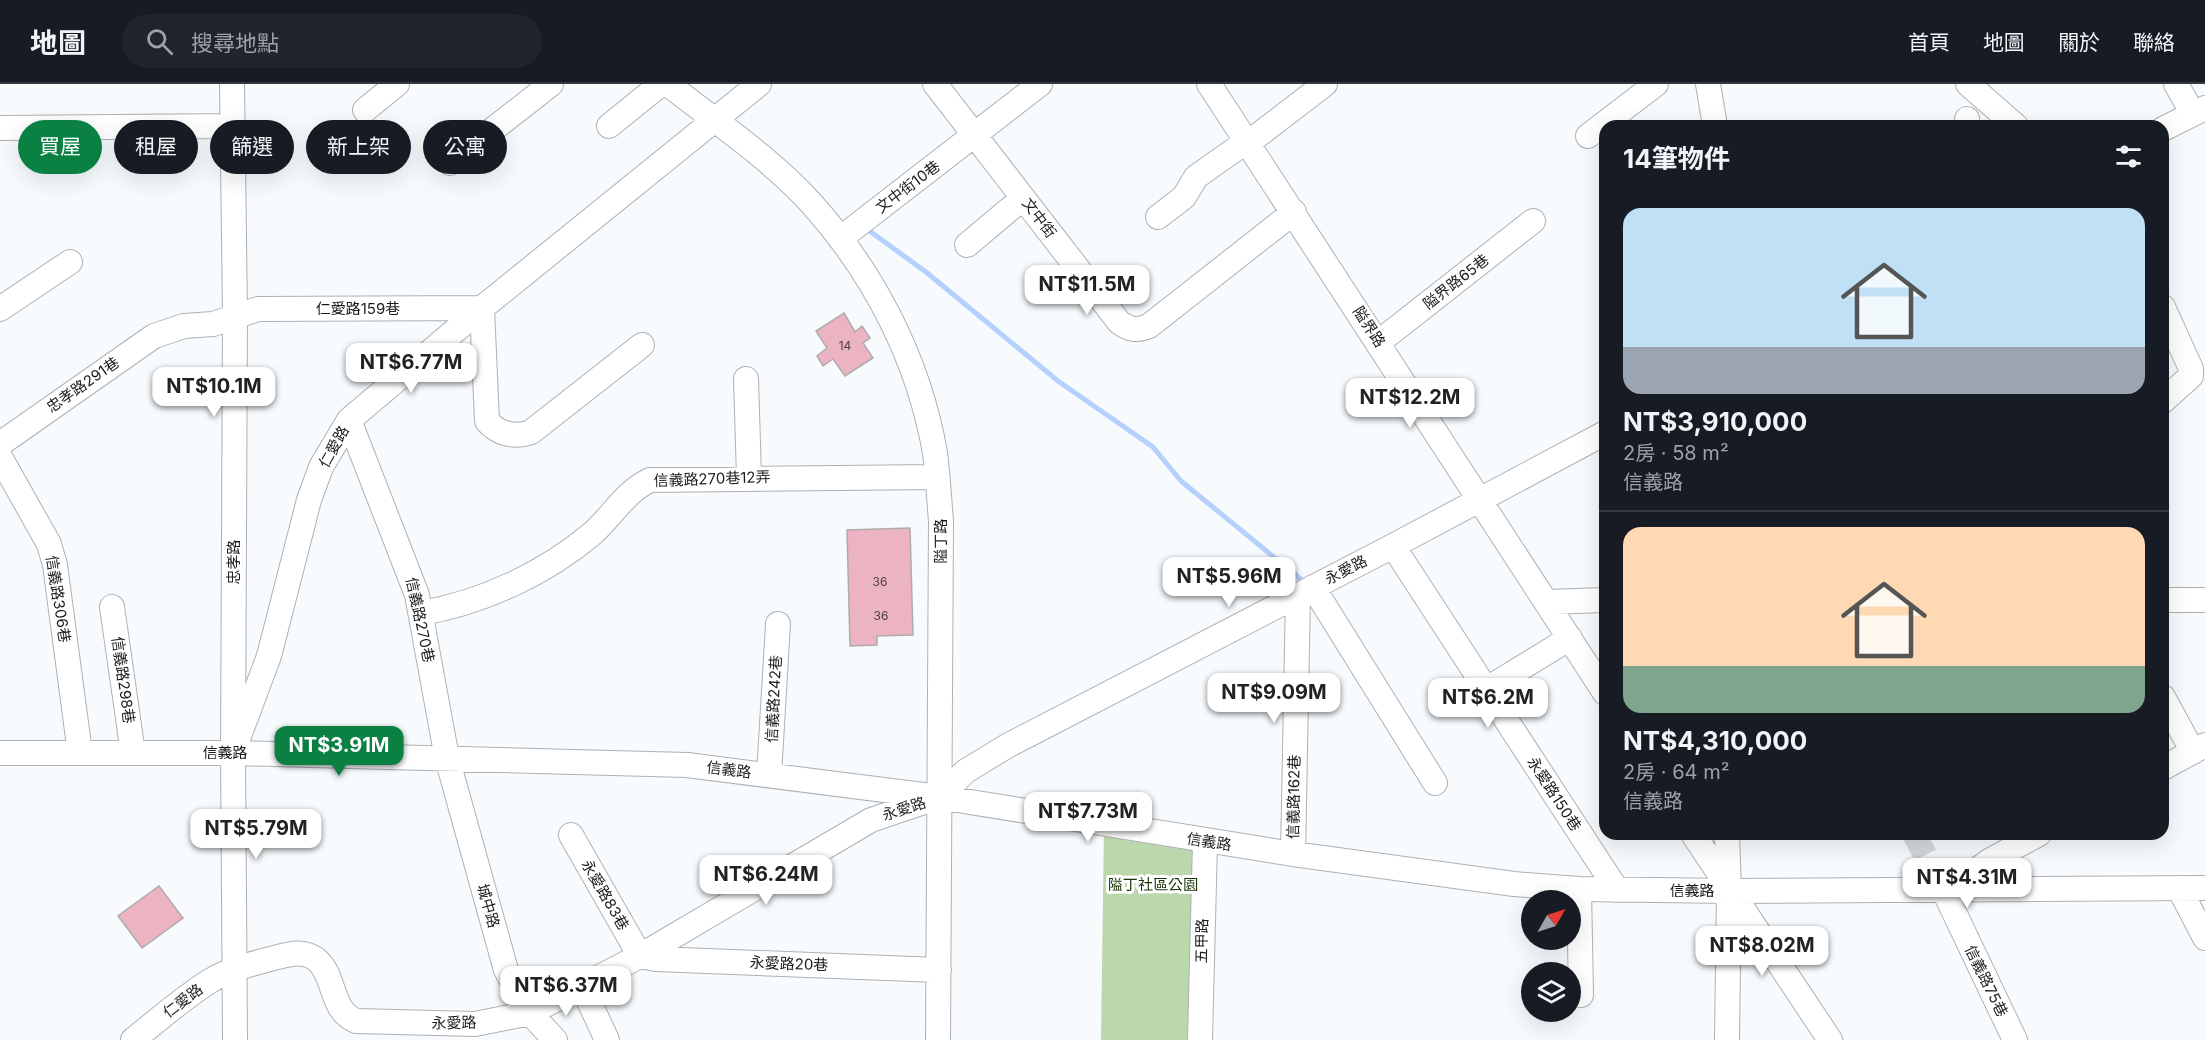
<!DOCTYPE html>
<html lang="zh-TW">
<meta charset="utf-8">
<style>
:root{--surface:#171b24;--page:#20242c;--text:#f1f3f6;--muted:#9ea1a6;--line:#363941;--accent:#0b8043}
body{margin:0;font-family:Inter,"Noto Sans TC",sans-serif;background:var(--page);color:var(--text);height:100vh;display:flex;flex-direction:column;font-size:22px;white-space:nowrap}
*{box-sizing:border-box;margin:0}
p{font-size:20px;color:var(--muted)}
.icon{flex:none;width:33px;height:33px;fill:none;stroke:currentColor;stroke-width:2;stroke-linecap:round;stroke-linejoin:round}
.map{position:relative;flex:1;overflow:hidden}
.details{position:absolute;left:1599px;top:36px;width:570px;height:720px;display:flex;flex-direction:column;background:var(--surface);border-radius:18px;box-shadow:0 6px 24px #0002}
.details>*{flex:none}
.guide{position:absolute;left:18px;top:36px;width:570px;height:54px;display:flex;gap:12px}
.needle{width:39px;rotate:51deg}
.tools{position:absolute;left:1521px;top:806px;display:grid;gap:12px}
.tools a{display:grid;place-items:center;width:60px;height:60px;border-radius:50%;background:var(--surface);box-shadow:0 6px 24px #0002;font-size:30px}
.price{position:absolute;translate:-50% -51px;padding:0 14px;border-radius:12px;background:#fff;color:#222;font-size:20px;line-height:39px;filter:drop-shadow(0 2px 3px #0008)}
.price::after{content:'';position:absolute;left:50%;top:36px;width:18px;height:14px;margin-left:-9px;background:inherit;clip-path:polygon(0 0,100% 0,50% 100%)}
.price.active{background:var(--accent);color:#fff}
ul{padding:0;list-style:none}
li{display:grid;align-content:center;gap:12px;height:318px;padding:0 24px}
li+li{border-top:2px solid var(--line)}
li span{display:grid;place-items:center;height:186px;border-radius:18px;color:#555}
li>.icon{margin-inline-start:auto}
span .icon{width:108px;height:108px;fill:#fffc;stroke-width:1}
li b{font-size:26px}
h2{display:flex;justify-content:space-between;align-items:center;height:72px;padding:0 24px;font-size:26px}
.chip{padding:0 21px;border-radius:27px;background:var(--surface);box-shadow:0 6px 24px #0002;font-size:21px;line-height:54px}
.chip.active{background:var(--accent);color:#fff}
header{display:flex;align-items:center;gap:36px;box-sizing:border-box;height:84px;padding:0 30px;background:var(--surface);border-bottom:2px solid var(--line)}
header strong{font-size:28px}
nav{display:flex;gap:33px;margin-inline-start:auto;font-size:21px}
.search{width:420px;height:54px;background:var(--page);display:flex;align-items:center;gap:15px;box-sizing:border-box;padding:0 21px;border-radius:33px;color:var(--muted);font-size:22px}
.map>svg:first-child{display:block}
.green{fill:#bbd7ac}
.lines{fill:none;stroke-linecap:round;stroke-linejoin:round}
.stream{stroke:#b5d0fd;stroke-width:5}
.building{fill:#ecb3c3;stroke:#afaaac;stroke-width:1.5}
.minor-tunnel{stroke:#d6d9dc;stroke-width:24;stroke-dasharray:24 12;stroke-linecap:butt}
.minor-casing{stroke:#aeb1b4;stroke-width:26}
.minor{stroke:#fff;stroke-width:24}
.labels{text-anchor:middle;stroke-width:6;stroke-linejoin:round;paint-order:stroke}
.number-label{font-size:12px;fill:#4e4146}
.street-label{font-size:15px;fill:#1a1b1c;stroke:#fff}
.park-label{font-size:15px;fill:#193404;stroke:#fff}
</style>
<header>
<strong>地圖</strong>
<div class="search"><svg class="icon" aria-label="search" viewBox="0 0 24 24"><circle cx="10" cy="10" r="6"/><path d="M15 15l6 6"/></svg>搜尋地點</div>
<nav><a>首頁</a><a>地圖</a><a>關於</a><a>聯絡</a></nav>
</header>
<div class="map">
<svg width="2205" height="956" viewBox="0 0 2205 956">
<rect width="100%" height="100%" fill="#f7fbfe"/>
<!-- green -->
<path class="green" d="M1104,741L1205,758L1200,956H1101Z"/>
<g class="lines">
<!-- stream -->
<path class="stream" d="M864,143L926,188L1058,297L1153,363L1181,397L1303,497"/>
</g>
<!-- building -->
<path class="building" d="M844,229L855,248L862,242L870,254L863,259L873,274L845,292L833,275L823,282L817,272L827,264L816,247Z
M910,444L913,551L877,552V561L850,562L847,446Z
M159,802L183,834L142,864L118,832Z"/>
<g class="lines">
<!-- minor-tunnel -->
<path class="minor-tunnel" d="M1914,750L1943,805"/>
<defs>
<path id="minor" d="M232,0L235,232L233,669L235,956
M668,0C716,38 770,74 811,119C874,189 919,276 935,369C938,391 939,415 941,437L938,956
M935,0L1119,238C1130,246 1136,247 1149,242L1294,128
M1209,0L1605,609
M1708,0L1715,42
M1968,0L2016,42
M2176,0L2193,30
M365,26L397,0
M1967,35L1968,42
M609,42L661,0
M0,44L232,42
M2163,45L2205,24
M1588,52L1656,0
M450,79L551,0
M1158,133L1184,113L1196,93L1237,64L1248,59L1325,0
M841,154L1040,0
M967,161L1023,114
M2163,223L2191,285V292L2163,317
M0,225L70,178
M1379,258L1533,137
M746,295L749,393
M349,336L417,511L447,674L506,886L530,929L555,956
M0,360L154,252L184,242L213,240L258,225L482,224L487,337C498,350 515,354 531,348L642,261
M0,373L49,460L55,481L80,669
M1393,462L1617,806
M1313,503L1435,699
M2163,516H2205
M1548,518L1605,516
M112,523L133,669
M421,529C482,519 546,489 593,449C613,431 625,408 650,396L937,393
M1487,605L1570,554
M2163,613L2193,668
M239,652L269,572L309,416L321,383L349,336L482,224L759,0
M0,669H233L687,681L939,713L1293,770L1514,800L1579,805L1729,807L2205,804
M2163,684L2205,661
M769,691L778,540
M1693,750L1830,956
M1727,750L1729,807L1727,956
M571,751L640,872
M1293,770L1298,511
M1953,804L1989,777L2039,750
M2179,804L2205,854
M1579,805L1581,911
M1943,805L2015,956
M640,872L656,875L939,886
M582,902L607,956
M133,956C158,936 183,914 210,897C229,885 252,880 274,874C289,870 305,865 318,877C336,894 330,926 356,937L475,940L530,929L640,872L871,736L939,713L966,687L1007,662L1393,462L1605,349
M1200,956L1205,758"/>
</defs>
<!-- minor casing -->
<use href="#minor" class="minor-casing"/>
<!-- minor -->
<use href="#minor" class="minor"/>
</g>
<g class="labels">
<!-- number labels -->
<g class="number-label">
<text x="845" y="266">14</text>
<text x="880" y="502">36</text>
<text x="881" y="536">36</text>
</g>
<!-- street labels -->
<g class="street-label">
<text transform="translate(908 103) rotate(-37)" y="5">文中街10巷</text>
<text transform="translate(1039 134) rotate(53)" y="5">文中街</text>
<text transform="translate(1456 198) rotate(-38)" y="5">隘界路65巷</text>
<text x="358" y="230">仁愛路159巷</text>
<text transform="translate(1369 243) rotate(57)" y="5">隘界路</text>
<text transform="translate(83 301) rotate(-35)" y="5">忠孝路291巷</text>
<text transform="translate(334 363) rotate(-61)" y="5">仁愛路</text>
<text transform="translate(712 395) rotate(-2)" y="5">信義路270巷12弄</text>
<text transform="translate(941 457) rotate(-90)" y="5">隘丁路</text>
<text transform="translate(234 478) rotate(-90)" y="5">忠孝路</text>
<text transform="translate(1346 486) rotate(-27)" y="5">永愛路</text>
<text transform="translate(58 515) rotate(81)" y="5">信義路306巷</text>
<text transform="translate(420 536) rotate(78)" y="5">信義路270巷</text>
<text transform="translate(123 596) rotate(82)" y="5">信義路298巷</text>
<text transform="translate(774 615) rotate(-87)" y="5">信義路242巷</text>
<text x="225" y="674">信義路</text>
<text transform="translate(729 686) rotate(7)" y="5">信義路</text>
<text transform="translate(1554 710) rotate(57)" y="5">永愛路150巷</text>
<text transform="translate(1294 713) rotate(-89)" y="5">信義路162巷</text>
<text transform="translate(904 725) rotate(-18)" y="5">永愛路</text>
<text transform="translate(1209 758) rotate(9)" y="5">信義路</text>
<text x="1692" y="812">信義路</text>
<text transform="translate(605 811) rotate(60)" y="5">永愛路83巷</text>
<text transform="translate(488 822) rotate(74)" y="5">城中路</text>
<text transform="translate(1202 857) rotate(-89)" y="5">五甲路</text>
<text transform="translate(789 880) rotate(2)" y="5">永愛路20巷</text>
<text transform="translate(1986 897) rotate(64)" y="5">信義路75巷</text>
<text transform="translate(183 917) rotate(-37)" y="5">仁愛路</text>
<text transform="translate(454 939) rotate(-1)" y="5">永愛路</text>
</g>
<!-- park labels -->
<g class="park-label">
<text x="1153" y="806">隘丁社區公園</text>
</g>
</g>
</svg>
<div class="tools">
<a><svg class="needle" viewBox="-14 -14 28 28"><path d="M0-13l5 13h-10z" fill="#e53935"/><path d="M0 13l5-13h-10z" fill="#9ea1a6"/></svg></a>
<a><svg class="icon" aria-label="layers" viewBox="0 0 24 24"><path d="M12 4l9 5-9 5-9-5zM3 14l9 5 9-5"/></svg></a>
</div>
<b class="price" style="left:1087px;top:232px">NT$11.5M</b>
<b class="price" style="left:411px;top:310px">NT$6.77M</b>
<b class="price" style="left:214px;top:334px">NT$10.1M</b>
<b class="price" style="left:1410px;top:345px">NT$12.2M</b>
<b class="price" style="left:1229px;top:524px">NT$5.96M</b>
<b class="price" style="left:1274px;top:640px">NT$9.09M</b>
<b class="price" style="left:1488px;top:645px">NT$6.2M</b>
<b class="price active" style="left:339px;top:693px">NT$3.91M</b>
<b class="price" style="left:1088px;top:759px">NT$7.73M</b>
<b class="price" style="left:256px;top:776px">NT$5.79M</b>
<b class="price" style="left:766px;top:822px">NT$6.24M</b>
<b class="price" style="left:1967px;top:825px">NT$4.31M</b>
<b class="price" style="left:1762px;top:893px">NT$8.02M</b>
<b class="price" style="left:566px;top:933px">NT$6.37M</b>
<div class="guide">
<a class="chip active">買屋</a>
<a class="chip">租屋</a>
<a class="chip">篩選</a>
<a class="chip">新上架</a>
<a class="chip">公寓</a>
</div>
<section class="details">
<h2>14筆物件<svg class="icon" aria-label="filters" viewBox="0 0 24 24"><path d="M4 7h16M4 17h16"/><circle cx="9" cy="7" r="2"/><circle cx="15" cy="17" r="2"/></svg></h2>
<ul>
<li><span style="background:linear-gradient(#bfe0f5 75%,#9aa5b1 0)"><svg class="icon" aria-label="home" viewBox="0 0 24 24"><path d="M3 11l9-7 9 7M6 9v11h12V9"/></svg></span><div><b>NT$3,910,000</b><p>2房 · 58 m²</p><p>信義路</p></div></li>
<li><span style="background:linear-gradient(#ffd9b3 75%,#7fa58c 0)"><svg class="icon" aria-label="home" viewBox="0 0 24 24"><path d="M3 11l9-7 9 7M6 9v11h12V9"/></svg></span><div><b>NT$4,310,000</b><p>2房 · 64 m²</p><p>信義路</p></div></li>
</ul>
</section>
</div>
